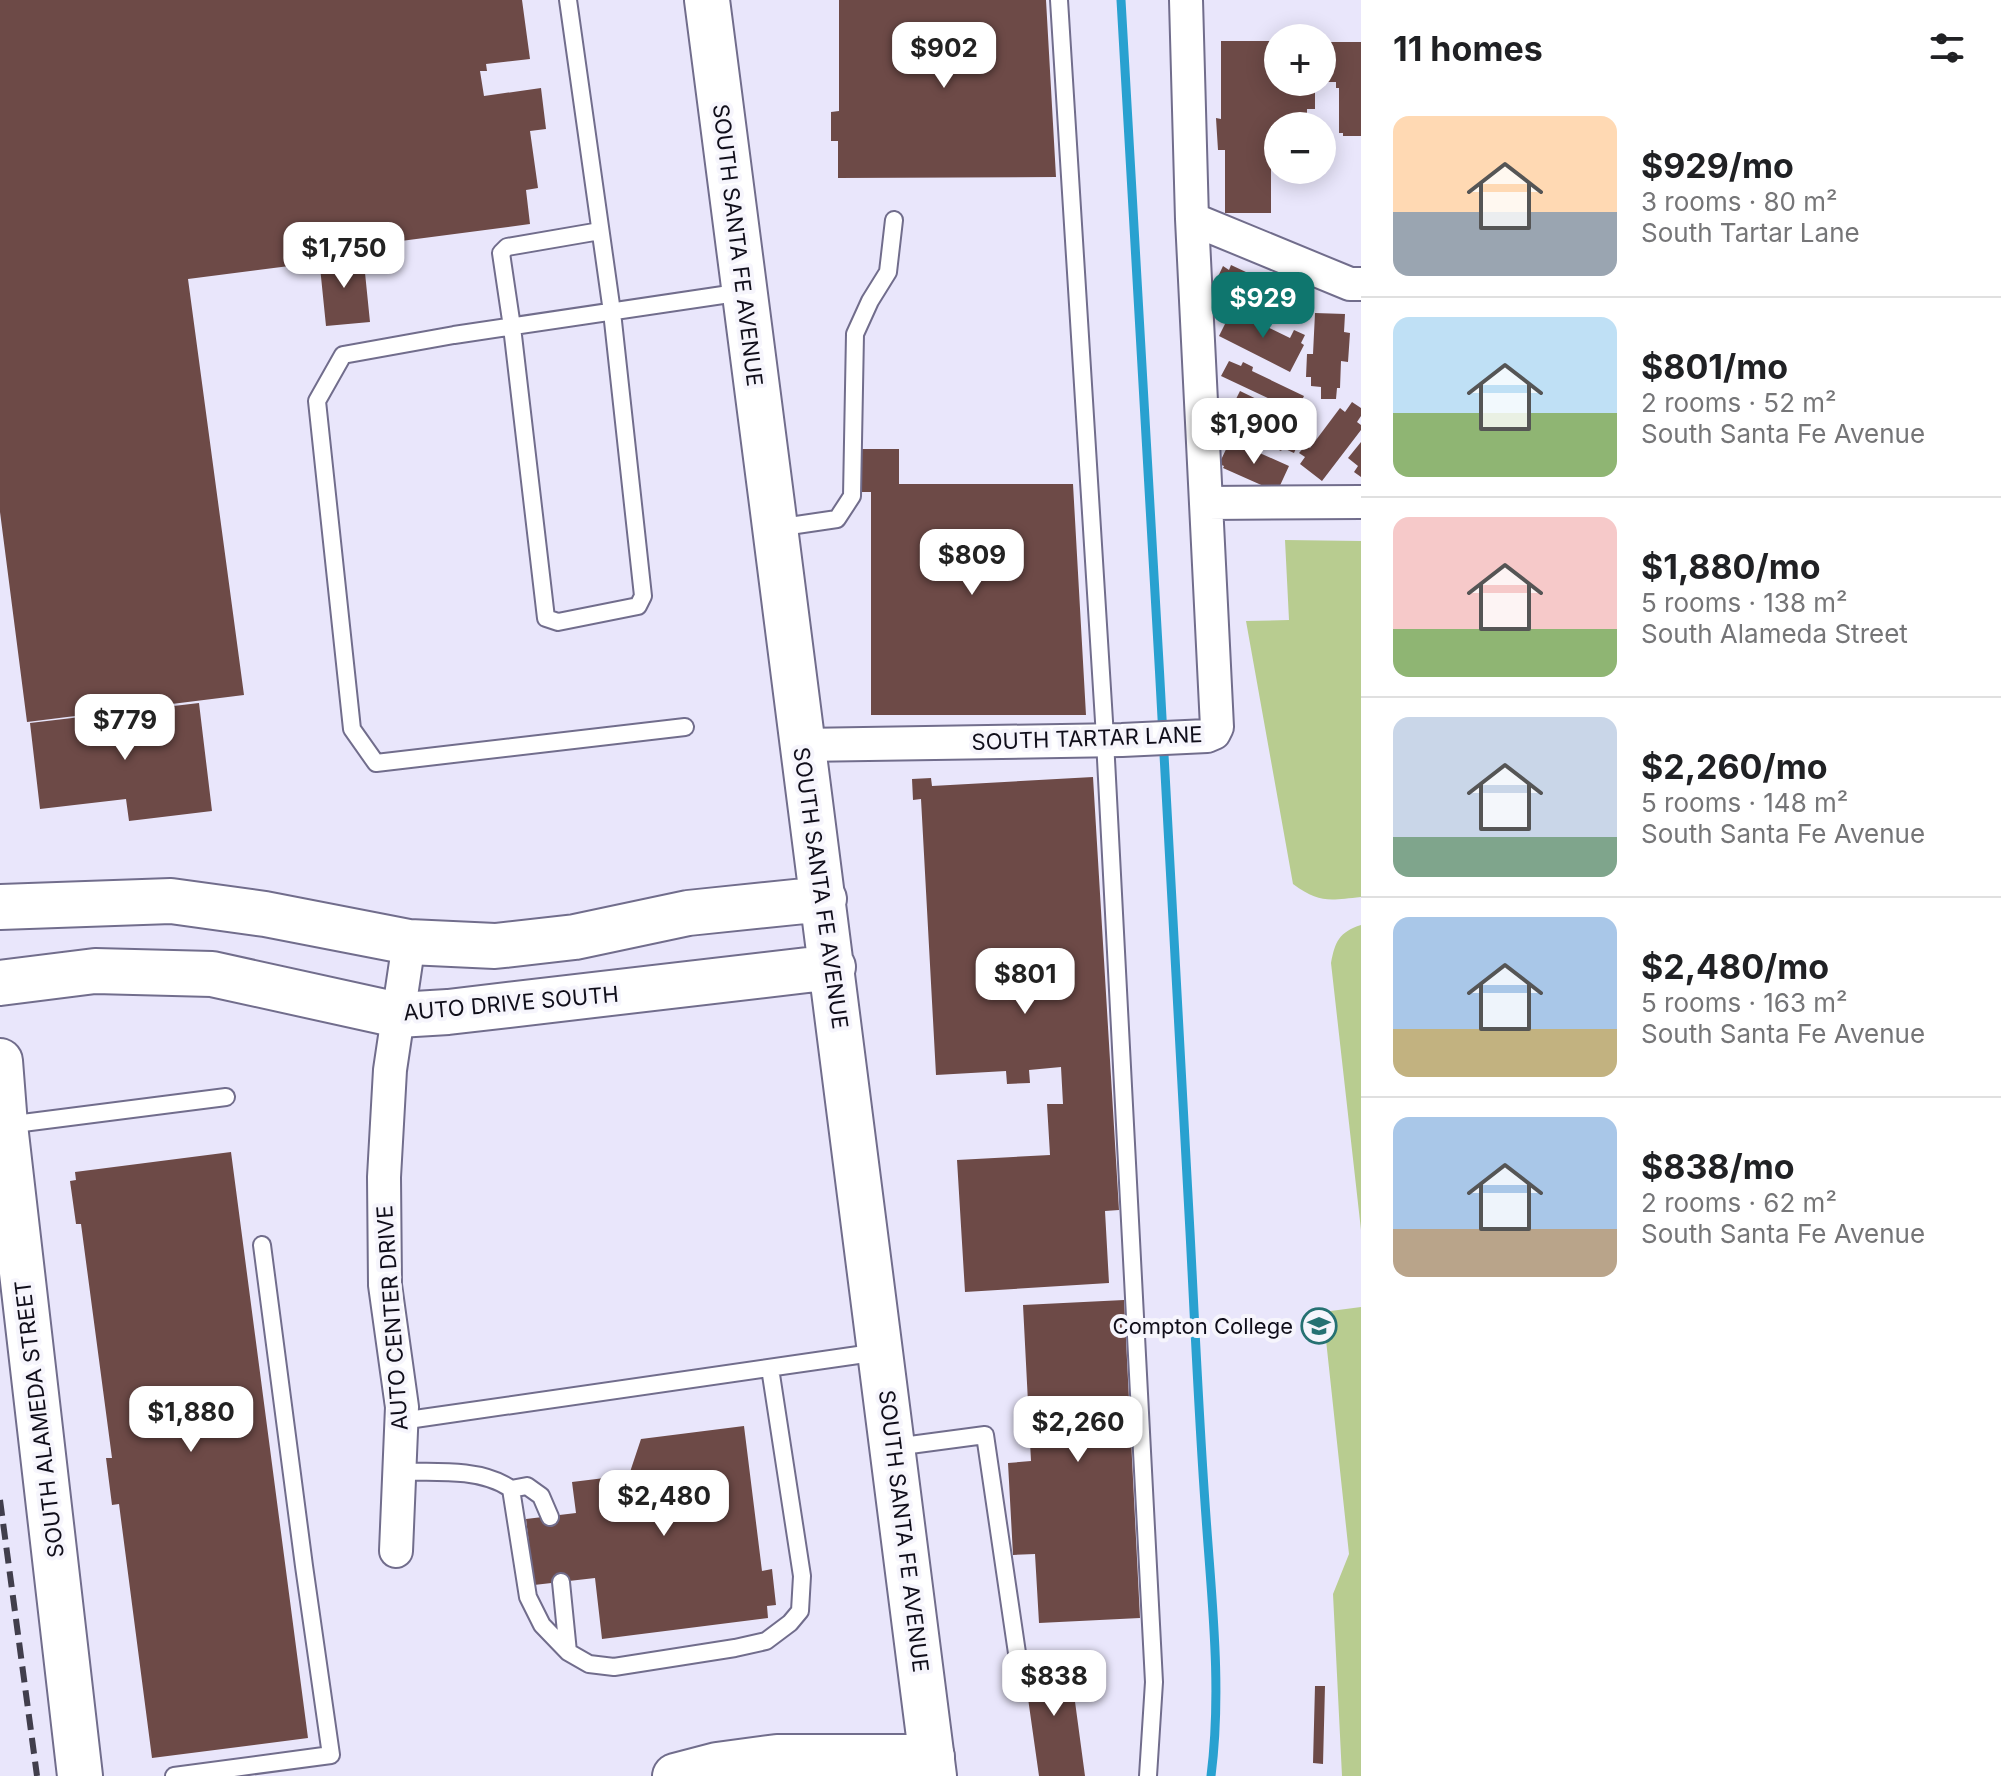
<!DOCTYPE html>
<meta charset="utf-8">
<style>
:root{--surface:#fff;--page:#f6f6f6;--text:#202124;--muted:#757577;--line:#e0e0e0;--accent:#0f766e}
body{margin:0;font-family:Inter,sans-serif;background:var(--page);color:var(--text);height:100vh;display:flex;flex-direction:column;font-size:30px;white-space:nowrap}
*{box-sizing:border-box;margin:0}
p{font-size:26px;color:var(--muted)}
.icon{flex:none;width:44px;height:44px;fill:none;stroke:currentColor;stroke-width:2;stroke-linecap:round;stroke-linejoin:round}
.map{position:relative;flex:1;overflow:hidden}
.drawer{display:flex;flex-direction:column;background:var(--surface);width:640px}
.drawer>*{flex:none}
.tools{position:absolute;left:1264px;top:24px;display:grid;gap:16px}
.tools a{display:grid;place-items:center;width:72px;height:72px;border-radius:50%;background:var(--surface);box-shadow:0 4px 20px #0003;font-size:40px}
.price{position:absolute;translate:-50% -68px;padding:0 18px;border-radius:16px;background:#fff;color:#222;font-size:26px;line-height:52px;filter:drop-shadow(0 2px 4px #0008)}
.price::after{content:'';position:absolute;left:50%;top:48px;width:24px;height:18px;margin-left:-12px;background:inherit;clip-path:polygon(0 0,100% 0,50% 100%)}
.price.active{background:var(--accent);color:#fff}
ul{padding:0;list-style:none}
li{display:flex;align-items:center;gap:24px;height:200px;padding:0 32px}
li+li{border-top:2px solid var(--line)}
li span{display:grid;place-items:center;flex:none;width:224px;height:160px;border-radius:16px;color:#555}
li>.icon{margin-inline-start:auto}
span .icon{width:96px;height:96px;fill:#fffc;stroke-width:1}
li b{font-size:34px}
h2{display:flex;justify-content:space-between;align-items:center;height:96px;padding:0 32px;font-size:34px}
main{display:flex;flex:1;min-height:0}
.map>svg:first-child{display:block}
.green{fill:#b8cc90}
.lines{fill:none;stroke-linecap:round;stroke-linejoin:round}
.stream{stroke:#29a1d0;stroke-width:9}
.building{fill:#6d4a47}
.lane-casing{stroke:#716d8c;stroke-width:20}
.street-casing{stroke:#716d8c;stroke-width:36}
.secondary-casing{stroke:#716d8c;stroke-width:48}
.highway-casing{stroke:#716d8c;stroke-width:48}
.lane{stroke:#fff;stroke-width:16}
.street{stroke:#fff;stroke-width:32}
.secondary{stroke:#fff;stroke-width:44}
.highway{stroke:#fff;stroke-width:44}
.rail{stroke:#413e4c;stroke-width:6;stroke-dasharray:16 8;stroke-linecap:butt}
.labels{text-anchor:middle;stroke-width:8;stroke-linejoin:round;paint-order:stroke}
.street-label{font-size:22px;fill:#100e1a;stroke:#f6f5fc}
.poi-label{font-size:22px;fill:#100e1a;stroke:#f6f5fc;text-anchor:end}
</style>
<main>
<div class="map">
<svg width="1361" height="1776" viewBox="0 0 1361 1776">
<rect width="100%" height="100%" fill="#e9e6fb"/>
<!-- green -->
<path class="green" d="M1285,540L1361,541V897C1330,900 1320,904 1293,884L1246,621L1289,620Z
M1361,925V1230L1331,963C1335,942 1339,932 1361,925Z
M1361,1307V1776H1342L1333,1594L1349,1554L1323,1312Z"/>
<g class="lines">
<!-- stream -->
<path class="stream" d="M1121,0C1143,411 1170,821 1190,1232C1195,1327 1199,1422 1206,1517C1212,1603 1222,1690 1211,1776"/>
</g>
<!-- building -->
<path class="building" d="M0,0H522L530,59L486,64L487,71H480L484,96L541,88L546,129L530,131L538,188L526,190L530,224L401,241L399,226L294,240L297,265L188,279L244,695L27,722L0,512Z
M839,0H1046L1056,177L838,178V141H831V112L839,111Z
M1221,41H1278V82H1315V109H1307V126H1271V213H1225V150H1218L1216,118L1221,119Z
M1322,42H1361V136H1343V133H1339V88H1336V82H1322Z
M363,253L370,322L326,326L319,257Z
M1231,265L1263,280L1261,284L1277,292L1269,310L1214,285L1223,266L1229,270Z
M1232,310L1244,316L1246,311L1257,316L1255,321L1290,338L1294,330L1305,335L1301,343L1304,345L1290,372L1219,336Z
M1315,313L1345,314L1344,332L1350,333L1348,362L1341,361L1340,388H1337L1336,399H1321V387L1311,386V377H1306L1307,354H1313Z
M1229,361L1241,366L1243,362L1253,367L1252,371L1304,396L1296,412L1284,407L1282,411L1308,423L1307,426L1315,431L1311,442L1301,437L1294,453L1283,448L1281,451L1224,426L1225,421L1240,391L1271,406L1274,401L1221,376Z
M1352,402L1361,408V416L1357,422L1361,425V430L1322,481L1300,464L1305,457L1299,453L1306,445L1310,448L1340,408L1345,412Z
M1230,441L1235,442L1289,466L1277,492L1223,468L1224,466L1219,464Z
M1361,442V477L1354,472L1358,466L1348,458Z
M860,449H899V484H1073L1086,715H871V492H860Z
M199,703L212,811L129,821L126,799L40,809L30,723Z
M1093,777L1119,1210L1105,1211L1109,1283L965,1292L957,1160L1050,1155L1047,1104H1063L1061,1067L1029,1070L1030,1083L1007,1084L1006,1071L936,1075L921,799L913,800L912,779L931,778L932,786Z
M231,1152L308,1738L152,1758L119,1504L112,1505L106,1458H112L81,1224H76L70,1181L76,1180L75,1172Z
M1124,1300L1140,1618L1039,1623L1035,1554L1013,1555L1008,1463L1031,1461L1023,1305Z
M744,1426L762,1571L772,1569L776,1605L767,1606L768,1618L602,1639L595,1578L534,1585L526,1519L576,1513L572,1482L629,1475L641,1439Z
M1069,1657L1085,1776H1039L1023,1663Z
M1315,1686H1325L1323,1764L1313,1763Z"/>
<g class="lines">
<defs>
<path id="lane" d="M568,0L612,312L643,596L638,606L558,622L546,618L512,327L501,253L507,247L600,231
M1059,0L1104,721L1154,1682L1148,1776
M776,528L837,519L852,496L855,334L870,301L888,272L894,220
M685,727L376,763L352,729L317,401L343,355L454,335L743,292
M7,1125L226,1097
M401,1421L879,1352
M895,1447L985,1435L1017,1653
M399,1472C434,1472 482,1468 511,1489L528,1597L542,1625L568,1652L589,1664L614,1667L735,1648L766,1641L790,1623L800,1611L802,1576L770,1368
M511,1489L527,1486L541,1496L550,1517
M561,1582L568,1652
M174,1776L331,1755L304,1566L262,1245"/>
<path id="street" d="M1192,219L1350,284H1361
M1207,503L1361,502
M802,745L1122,740L1207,736L1214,733L1217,727L1192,219L1186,0
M396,1551L402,1407L385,1285L384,1177L390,1070L409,942"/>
<path id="secondary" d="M707,0C783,592 861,1184 934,1776
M0,907L171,901L265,914L409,942L495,946L575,937L688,913L824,899
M0,983L95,971L212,974L398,1015L448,1012L833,967
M0,1061L5,1125L80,1776"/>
<path id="highway" d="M675,1776L717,1765L777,1757H932"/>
</defs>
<!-- lane casing -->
<use href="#lane" class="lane-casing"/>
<!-- street casing -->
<use href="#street" class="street-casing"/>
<!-- secondary casing -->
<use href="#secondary" class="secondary-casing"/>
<!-- highway casing -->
<use href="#highway" class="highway-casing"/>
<!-- lane -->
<use href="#lane" class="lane"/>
<!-- street -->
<use href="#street" class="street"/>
<!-- secondary -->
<use href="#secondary" class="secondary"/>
<!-- highway -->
<use href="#highway" class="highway"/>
<!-- rail -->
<path class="rail" d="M0,1500L37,1776"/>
</g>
<!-- icons -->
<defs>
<symbol id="university-ring" viewBox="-11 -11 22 22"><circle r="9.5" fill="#f6f5fc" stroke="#267172" stroke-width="1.5"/><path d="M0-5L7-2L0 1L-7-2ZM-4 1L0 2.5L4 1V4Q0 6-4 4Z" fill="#267172"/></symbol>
</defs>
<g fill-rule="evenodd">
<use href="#university-ring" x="1299" y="1306" width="40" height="40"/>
</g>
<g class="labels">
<!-- street labels -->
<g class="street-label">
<text transform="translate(738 245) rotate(83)" y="8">SOUTH SANTA FE AVENUE</text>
<text transform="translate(1087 738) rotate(-2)" y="8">SOUTH TARTAR LANE</text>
<text transform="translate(821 888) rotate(82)" y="8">SOUTH SANTA FE AVENUE</text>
<text transform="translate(511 1003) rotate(-5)" y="8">AUTO DRIVE SOUTH</text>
<text transform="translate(392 1318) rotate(-94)" y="8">AUTO CENTER DRIVE</text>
<text transform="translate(39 1419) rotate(-97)" y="8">SOUTH ALAMEDA STREET</text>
<text transform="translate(904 1531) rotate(83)" y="8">SOUTH SANTA FE AVENUE</text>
</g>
<!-- poi labels -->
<g class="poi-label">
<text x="1293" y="1334">Compton College</text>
</g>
</g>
</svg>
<div class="tools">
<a>+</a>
<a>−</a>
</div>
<b class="price" style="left:944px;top:90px">$902</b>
<b class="price" style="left:344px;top:290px">$1,750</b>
<b class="price active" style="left:1263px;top:340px">$929</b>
<b class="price" style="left:1254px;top:466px">$1,900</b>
<b class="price" style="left:972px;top:597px">$809</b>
<b class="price" style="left:125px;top:762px">$779</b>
<b class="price" style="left:1025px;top:1016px">$801</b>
<b class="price" style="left:191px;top:1454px">$1,880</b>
<b class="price" style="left:1078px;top:1464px">$2,260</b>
<b class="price" style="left:664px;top:1538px">$2,480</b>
<b class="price" style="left:1054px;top:1718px">$838</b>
</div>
<section class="drawer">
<h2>11 homes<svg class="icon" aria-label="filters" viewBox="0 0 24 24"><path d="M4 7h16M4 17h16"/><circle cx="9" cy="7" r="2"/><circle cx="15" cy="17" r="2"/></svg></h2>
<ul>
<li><span style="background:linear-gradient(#ffd9b3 60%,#9aa5b1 0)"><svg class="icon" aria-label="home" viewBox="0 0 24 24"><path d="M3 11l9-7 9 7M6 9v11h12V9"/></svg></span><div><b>$929/mo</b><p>3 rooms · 80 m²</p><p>South Tartar Lane</p></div></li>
<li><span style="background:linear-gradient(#bfe0f5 60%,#8fb573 0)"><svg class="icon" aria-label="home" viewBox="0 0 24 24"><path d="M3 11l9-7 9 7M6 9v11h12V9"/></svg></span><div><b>$801/mo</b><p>2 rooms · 52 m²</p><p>South Santa Fe Avenue</p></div></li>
<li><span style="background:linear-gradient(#f6c9c9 70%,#8fb573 0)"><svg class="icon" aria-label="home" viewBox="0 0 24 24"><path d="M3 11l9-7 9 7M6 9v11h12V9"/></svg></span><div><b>$1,880/mo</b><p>5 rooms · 138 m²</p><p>South Alameda Street</p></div></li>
<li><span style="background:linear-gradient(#c9d6e8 75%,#7fa58c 0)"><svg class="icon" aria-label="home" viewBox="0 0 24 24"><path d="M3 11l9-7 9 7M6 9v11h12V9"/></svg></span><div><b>$2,260/mo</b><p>5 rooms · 148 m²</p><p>South Santa Fe Avenue</p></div></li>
<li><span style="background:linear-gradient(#a9c7e8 70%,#c2b280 0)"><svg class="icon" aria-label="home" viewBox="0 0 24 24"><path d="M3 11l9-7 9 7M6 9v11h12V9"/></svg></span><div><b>$2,480/mo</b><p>5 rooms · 163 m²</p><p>South Santa Fe Avenue</p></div></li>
<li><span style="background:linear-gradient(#a9c7e8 70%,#b9a48a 0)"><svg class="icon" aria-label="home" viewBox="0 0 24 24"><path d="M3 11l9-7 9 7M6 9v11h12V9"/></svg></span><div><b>$838/mo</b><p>2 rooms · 62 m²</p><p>South Santa Fe Avenue</p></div></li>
</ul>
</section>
</main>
